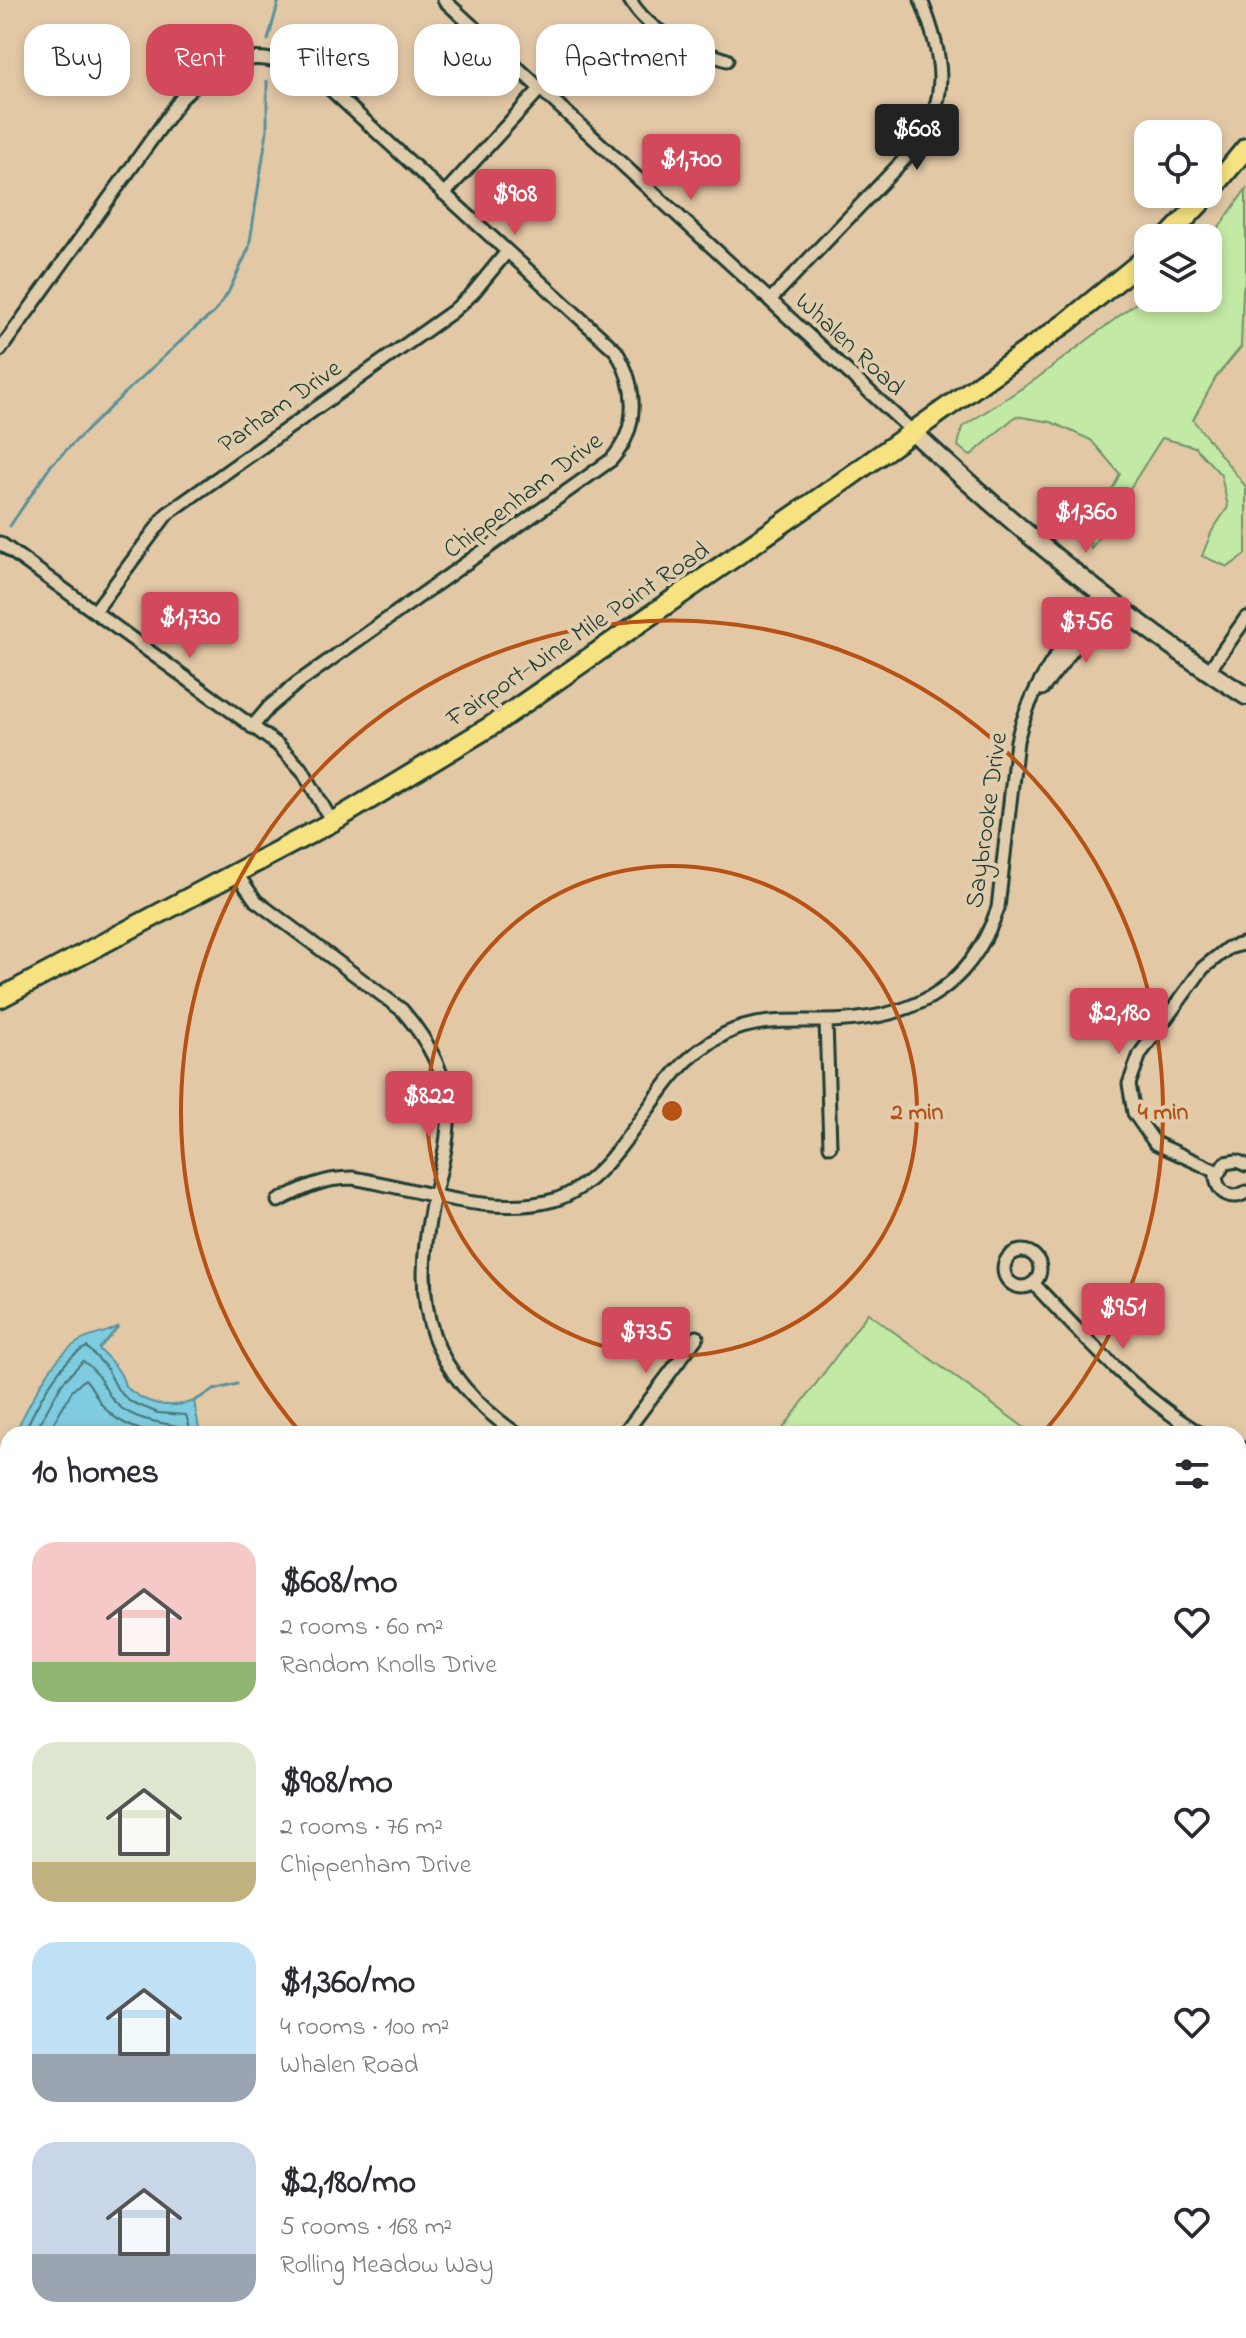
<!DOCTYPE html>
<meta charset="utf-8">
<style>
:root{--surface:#fff;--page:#f2f2f3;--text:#2b2b33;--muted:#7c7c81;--accent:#d1495b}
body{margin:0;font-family:"Indie Flower",sans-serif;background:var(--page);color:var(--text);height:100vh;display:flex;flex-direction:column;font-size:30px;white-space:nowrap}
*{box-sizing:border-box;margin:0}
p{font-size:26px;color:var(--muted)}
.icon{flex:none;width:44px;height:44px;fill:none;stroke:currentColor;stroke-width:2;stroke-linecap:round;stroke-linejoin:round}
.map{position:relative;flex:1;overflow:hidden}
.drawer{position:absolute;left:0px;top:1426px;width:1246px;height:912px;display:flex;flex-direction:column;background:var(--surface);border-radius:24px 24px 0 0;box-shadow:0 4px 12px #0003}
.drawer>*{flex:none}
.top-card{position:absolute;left:24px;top:24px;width:800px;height:72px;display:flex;gap:16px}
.fabs{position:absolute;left:1134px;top:120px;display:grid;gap:16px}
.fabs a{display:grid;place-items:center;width:88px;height:88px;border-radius:16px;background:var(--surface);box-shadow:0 4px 12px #0003;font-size:40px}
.price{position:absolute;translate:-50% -68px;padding:0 18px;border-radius:8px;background:var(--accent);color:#fff;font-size:26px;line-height:52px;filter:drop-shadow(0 2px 4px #0008)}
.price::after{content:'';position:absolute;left:50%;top:48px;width:24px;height:18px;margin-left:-12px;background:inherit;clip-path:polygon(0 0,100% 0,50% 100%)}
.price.current{background:#222;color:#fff}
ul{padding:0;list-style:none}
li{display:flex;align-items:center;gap:24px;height:200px;padding:0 32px}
li span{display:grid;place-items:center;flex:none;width:224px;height:160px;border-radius:24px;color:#555}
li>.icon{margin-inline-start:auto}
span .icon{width:96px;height:96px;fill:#fffc;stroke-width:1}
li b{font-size:34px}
h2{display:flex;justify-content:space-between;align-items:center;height:96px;padding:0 32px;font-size:34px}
.tag{padding:0 28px;border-radius:24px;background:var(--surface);box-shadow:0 4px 12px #0003;font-size:28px;line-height:72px}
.tag.current{background:var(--accent);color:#fff}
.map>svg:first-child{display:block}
.green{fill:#c3eaa4;stroke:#71946c;stroke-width:2}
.water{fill:#7fcbdf;stroke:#59929b;stroke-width:2}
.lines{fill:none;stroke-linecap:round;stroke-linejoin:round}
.shore{stroke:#457678;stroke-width:2}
.stream{stroke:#59929b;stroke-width:3}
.street-casing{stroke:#1f3d34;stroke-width:17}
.secondary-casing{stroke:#1f3d34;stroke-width:22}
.primary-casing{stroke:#1f3d34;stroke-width:24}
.street{stroke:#e1cdac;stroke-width:11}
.secondary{stroke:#e1cdac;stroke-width:16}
.primary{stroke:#f6e281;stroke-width:18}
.ring{fill:none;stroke:#b65216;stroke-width:4}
.labels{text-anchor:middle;stroke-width:8;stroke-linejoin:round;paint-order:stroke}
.street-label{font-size:26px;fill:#1f3d34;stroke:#e1cdac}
.centre{fill:#b65216;stroke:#e1cdac;stroke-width:4}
.ring-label{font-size:24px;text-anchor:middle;font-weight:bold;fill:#b65216;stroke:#e1cdac;stroke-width:8;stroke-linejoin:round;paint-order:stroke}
</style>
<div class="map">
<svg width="1246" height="2338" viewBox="0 0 1246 2338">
<rect width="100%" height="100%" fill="#e3c8a6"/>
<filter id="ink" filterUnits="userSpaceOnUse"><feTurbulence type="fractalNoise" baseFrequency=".0125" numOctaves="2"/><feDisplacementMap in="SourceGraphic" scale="16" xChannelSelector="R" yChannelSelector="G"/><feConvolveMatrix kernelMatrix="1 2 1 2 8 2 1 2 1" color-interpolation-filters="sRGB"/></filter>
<g filter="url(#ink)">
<!-- green -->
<path class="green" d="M1246,189V279L1243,289L1241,347L1216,377L1193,420L1246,487V554L1228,567L1202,556L1212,531L1228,507L1221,475L1195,447L1162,438L1091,549L1089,535L1120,474L1091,440L1051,422L1016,416L970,456L958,446L962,427L1036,379L1148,294V298H1208V238L1218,229Z
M868,1313L1033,1434H779Z
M1238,1583L1246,1589V1660L1238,1671Z
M0,1963L8,1968V2330H866L860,2338H0Z"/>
<!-- water -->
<path class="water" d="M119,1326L99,1349C110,1360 122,1371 125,1386C146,1405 168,1410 194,1401L200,1434H14C30,1405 49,1359 78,1342C92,1334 106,1334 119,1326Z
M0,1712L8,1715V1782L0,1784Z"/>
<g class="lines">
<!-- shore -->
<path class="shore" d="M23,1434C36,1407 59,1359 87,1347L106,1367L118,1390L129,1401L158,1413L186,1415L192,1434
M34,1434L62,1383L83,1361C97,1370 101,1382 110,1396C124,1418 155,1422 178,1426L182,1434
M47,1434L72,1391L85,1379C93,1387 96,1398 103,1406C116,1422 134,1428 153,1434"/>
<!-- stream -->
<path class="stream" d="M268,40L279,0
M10,526L52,464L128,390L197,326L214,313L228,293L249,248L267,131V81
M194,1401L214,1390L237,1384
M0,1531L8,1518
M0,1566L8,1571
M0,1921L8,1919"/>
<defs>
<path id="street" d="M444,0L912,431
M630,0C651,36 690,48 727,60
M444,194L541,88
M770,300L916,147C952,97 942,53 921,0
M0,350L180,100C228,48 273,46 329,88L616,351C637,386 640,428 611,460L296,684L269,707L252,727
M0,543L278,745L303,771L332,822
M95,611L167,514L452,312L472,294L506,253
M1208,672L1246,618
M1042,689L1112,600
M236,873L256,901L402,1010C425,1037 446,1071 448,1108C450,1141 439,1174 432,1205C411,1308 429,1373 517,1434
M826,1021L830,1146
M1246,1165L1237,1161L1225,1163L1216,1177C1218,1194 1232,1201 1246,1192
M1218,1172L1155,1143L1134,1113L1129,1084L1140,1054L1203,968L1228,948L1246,943
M278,1201C303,1188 323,1178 352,1178C417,1188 489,1218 554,1200C608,1184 641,1111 677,1071C690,1056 708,1043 725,1034C754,1019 789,1021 820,1021C908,1021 968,994 998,908L1017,741C1030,684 1068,638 1102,592
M1004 1269a18 18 0 1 1 36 0a18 18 0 1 1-36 0Z
M1033,1283C1084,1337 1137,1396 1201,1434
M624,1434L697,1337
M1238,1449H1246
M1238,2285L1246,2291"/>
<path id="secondary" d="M912,431C1016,528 1126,620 1246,696
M1238,1842L1246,1831
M990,2338L996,2330"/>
<path id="primary" d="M1167,238L1204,199L1246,148
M0,998L332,822L491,726L828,492L1067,322L1148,256"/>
</defs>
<!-- street casing -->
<use href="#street" class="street-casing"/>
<!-- secondary casing -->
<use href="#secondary" class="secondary-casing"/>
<!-- primary casing -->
<use href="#primary" class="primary-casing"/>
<!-- street -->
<use href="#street" class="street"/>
<!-- secondary -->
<use href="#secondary" class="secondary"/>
<!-- primary -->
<use href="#primary" class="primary"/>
</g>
</g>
<!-- distance rings -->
<g class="ring">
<circle cx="672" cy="1111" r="245"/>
<path d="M301 1433A491 491 0 1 1 1043 1433"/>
</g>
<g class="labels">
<!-- street labels -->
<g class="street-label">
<text transform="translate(851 343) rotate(43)" y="9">Whalen Road</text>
<text transform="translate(279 405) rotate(-35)" y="9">Parham Drive</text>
<text transform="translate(522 494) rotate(-37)" y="9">Chippenham Drive</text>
<text transform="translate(577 633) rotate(-34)" y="9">Fairport-Nine Mile Point Road</text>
<text transform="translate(985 820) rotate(-82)" y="9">Saybrooke Drive</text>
</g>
</g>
<circle cx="672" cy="1111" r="12" class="centre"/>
<g class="ring-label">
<text x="917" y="1119">2 min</text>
<text x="1163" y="1119">4 min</text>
</g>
</svg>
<div class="fabs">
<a><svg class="icon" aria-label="locate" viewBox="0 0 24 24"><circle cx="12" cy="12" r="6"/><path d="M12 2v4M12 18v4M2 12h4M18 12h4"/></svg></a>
<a><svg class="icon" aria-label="layers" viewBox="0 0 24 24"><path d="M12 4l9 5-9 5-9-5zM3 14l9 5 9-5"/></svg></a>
</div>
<b class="price current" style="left:917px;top:172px">$608</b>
<b class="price" style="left:691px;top:202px">$1,700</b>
<b class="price" style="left:515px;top:237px">$908</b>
<b class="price" style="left:1086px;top:555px">$1,360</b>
<b class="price" style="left:190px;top:660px">$1,730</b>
<b class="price" style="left:1086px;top:665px">$756</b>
<b class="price" style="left:1119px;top:1056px">$2,180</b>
<b class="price" style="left:429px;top:1139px">$822</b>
<b class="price" style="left:1123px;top:1351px">$951</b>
<b class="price" style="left:646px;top:1375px">$735</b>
<div class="top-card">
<a class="tag">Buy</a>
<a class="tag current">Rent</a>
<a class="tag">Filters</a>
<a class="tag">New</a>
<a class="tag">Apartment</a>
</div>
<section class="drawer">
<h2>10 homes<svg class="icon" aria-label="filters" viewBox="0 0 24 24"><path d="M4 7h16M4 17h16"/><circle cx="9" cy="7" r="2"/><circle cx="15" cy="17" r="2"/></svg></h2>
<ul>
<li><span style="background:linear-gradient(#f6c9c9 75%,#8fb573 0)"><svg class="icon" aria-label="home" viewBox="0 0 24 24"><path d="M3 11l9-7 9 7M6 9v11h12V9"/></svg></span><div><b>$608/mo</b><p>2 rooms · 60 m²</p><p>Random Knolls Drive</p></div><svg class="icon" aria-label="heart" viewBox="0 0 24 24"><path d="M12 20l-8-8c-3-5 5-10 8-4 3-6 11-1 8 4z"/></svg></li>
<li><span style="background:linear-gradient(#dfe7d0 75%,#c2b280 0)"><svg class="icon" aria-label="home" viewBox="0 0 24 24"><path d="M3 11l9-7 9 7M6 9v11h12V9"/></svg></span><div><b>$908/mo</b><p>2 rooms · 76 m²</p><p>Chippenham Drive</p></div><svg class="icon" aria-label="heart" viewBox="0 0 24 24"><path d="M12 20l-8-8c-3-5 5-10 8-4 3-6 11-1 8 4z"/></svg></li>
<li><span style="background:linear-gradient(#bfe0f5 70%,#9aa5b1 0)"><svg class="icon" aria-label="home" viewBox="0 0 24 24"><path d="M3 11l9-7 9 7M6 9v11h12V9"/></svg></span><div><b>$1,360/mo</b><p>4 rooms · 100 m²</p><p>Whalen Road</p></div><svg class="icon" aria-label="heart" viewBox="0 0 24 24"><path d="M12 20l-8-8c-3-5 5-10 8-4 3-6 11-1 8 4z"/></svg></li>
<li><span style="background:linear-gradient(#c9d6e8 70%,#9aa5b1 0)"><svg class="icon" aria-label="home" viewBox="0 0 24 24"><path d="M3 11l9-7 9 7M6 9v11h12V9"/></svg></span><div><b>$2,180/mo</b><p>5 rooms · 168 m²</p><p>Rolling Meadow Way</p></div><svg class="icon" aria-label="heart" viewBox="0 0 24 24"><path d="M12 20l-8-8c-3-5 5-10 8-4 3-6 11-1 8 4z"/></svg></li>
</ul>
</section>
</div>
